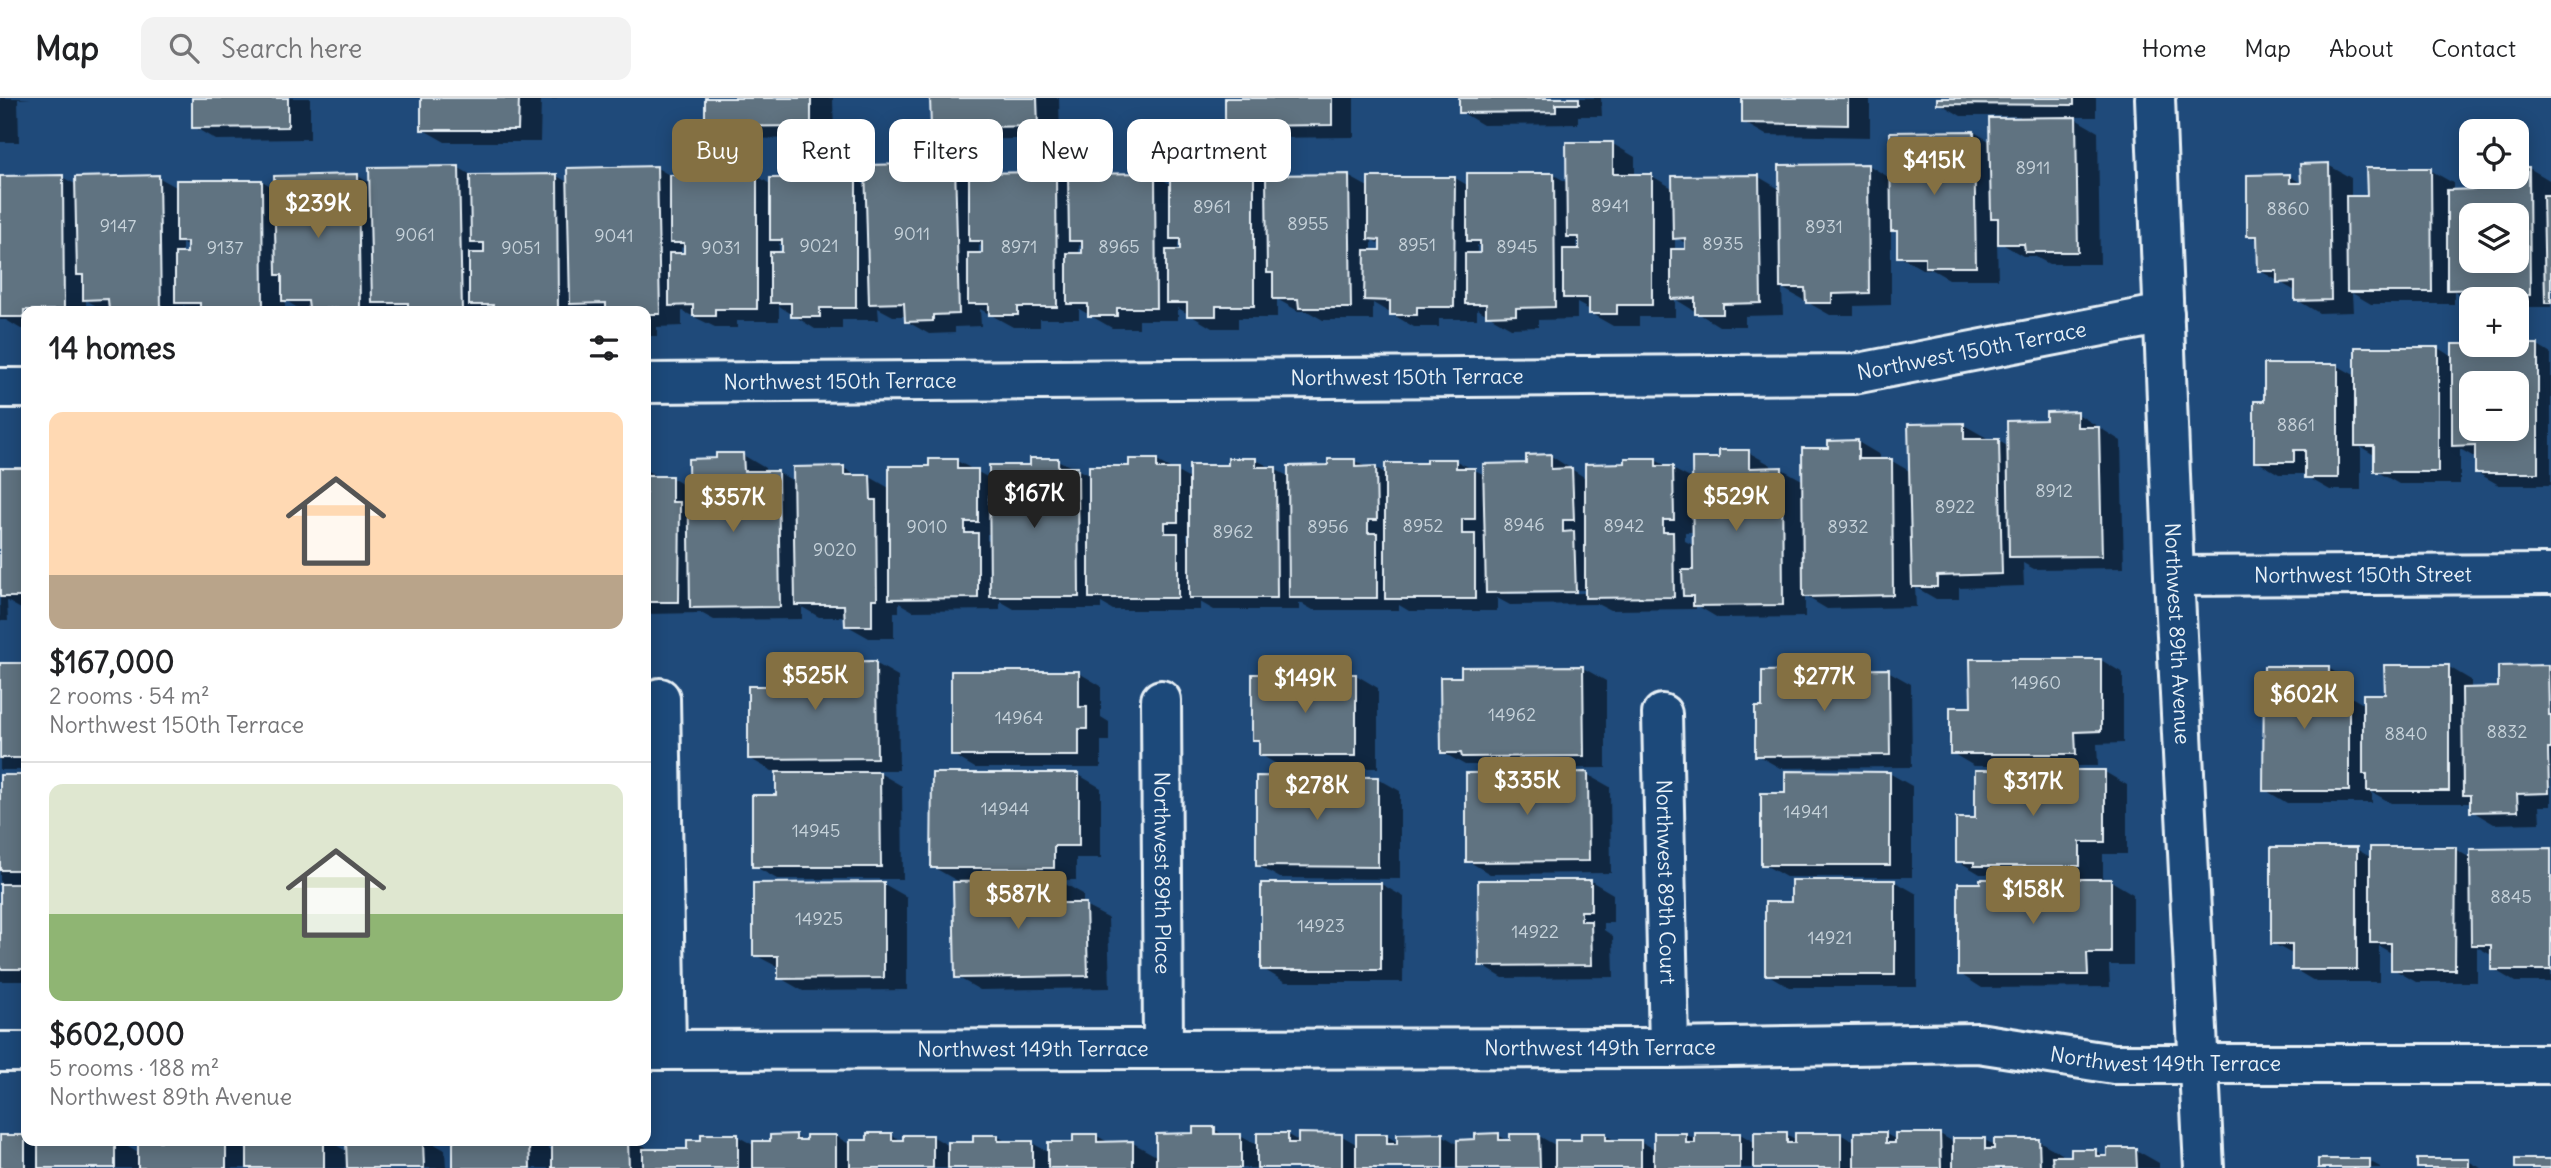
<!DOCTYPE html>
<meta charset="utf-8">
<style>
:root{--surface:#fff;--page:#f2f2f2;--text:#202124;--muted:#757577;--line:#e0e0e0;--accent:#847042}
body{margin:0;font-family:Delius,sans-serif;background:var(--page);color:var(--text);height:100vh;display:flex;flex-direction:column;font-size:26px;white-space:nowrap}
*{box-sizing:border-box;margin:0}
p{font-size:23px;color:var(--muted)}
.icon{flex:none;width:38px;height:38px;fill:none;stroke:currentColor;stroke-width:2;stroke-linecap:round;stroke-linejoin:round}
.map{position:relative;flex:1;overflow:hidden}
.sheet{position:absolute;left:21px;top:208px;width:630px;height:840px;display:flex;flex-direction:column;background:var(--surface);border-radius:14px;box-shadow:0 4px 18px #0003}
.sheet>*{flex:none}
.banner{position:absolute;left:672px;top:21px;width:665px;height:63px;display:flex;gap:14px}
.fabs{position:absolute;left:2459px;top:21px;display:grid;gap:14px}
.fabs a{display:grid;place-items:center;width:70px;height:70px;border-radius:14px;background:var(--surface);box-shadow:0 4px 18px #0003;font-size:35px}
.price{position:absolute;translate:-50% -60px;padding:0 16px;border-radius:7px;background:var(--accent);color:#fff;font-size:23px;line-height:46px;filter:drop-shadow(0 2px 4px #0008)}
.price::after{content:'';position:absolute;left:50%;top:42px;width:21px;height:16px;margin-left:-10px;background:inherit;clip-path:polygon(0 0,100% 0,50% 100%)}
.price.current{background:#222;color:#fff}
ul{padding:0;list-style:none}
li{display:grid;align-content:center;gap:14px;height:371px;padding:0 28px}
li+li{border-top:2px solid var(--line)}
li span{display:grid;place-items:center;height:217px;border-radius:14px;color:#555}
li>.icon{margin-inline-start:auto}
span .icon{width:126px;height:126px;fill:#fffc;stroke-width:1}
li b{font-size:30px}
h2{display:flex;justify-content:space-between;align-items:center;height:84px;padding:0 28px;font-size:30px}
.chip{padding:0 24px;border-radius:14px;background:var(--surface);box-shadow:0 4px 18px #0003;font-size:24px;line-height:63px}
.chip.current{background:var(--accent);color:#fff}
header{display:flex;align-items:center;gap:42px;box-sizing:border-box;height:98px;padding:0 35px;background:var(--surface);border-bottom:2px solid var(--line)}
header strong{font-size:33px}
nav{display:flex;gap:38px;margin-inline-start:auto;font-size:24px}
.search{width:490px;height:63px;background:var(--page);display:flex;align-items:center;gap:18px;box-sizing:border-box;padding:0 24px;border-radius:14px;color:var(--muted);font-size:26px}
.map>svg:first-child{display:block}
.shadow{fill:#0007;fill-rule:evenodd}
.building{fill:#607381;stroke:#e8f1f8;stroke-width:2;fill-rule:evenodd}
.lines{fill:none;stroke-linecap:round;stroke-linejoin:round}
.minor-casing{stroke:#e8f1f8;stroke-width:44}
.tertiary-casing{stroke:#e8f1f8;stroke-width:44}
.minor{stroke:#1f4a7a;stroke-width:38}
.tertiary{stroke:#1f4a7a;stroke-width:38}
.labels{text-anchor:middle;stroke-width:5;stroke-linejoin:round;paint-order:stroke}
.number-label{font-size:18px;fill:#c6d2da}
.street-label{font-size:21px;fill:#e8f1f8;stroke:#1f4a7a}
</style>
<header>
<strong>Map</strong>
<div class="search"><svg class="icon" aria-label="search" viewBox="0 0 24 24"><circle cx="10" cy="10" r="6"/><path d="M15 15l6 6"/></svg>Search here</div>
<nav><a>Home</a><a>Map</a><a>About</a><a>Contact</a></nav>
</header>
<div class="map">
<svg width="2551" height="1070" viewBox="0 0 2551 1070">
<rect width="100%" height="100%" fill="#1f4a7a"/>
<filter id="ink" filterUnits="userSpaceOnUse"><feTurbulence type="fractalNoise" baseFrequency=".0143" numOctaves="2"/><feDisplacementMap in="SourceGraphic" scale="14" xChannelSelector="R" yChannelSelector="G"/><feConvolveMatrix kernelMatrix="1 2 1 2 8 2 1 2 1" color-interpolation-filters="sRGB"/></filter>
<g filter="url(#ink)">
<!-- shadow -->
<path class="shadow" d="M0,0H31L18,1L19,44H0Z
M194,0H310V41L216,42L194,29Z
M423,0H557V1H541L540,44H445L422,31Z
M706,0H833L834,40L729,41L706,28Z
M932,0H1059L1060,40L955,42L932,29Z
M1227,0H1354V39L1249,40L1227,26Z
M1460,0H1601L1602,18H1578V26L1483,27L1461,14Z
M1743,0H1870V39L1766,37L1743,24Z
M1939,0H2096V19H2072L2098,34L2100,166H2049L2034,158H2023L1997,143L1998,181H1949L1931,171H1922L1899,158V136L1891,131V207L1854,208V217H1830L1782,190L1783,217L1745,218V228H1719L1675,201V219H1639V228H1613L1590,215V212L1577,205V221L1538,222V229L1511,230L1477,211V221H1439V229H1414L1373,205V222H1323L1307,213H1298L1277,201V220H1238V230H1212L1178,210V222H1139V230H1112L1079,211V221H1040V229H1013L980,211L981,228L955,229V235L929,236L906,223V218H893L878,210L879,222H842V231H815L779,208V223H737V230H717L682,213V228L657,229V238H646V214H586L580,210V214H389L382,209V214H304L285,202V214H194L183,207V214H107L86,202V214H26V231H21L6,222H0V79H62L77,87L158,79L178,90L262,83L276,91L358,78L371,86L459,70L475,79L557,78L569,85L657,70L673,79L757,78L772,87L855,81L867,88L954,67L972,77L1056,76L1070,84L1155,77L1172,87L1249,56L1272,69V79L1348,78L1370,90L1455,80L1469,88L1554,77L1568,85L1613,46L1635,59V78H1652L1674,91L1759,79L1781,92L1868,67L1892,81L1974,34L1991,44L2020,22V18H1961L1939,5ZM1675,139L1687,146V152H1675ZM1372,142L1382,147V154H1372ZM1576,143L1581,145V153H1577ZM1178,144L1182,146V154H1178ZM182,145L188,149V157H182ZM779,145L784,148V156H779ZM979,147L984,150V157H979ZM1079,147L1084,150V157H1079ZM1477,147L1482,150V157H1477ZM681,149L686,152V157H681Z
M2328,67L2351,80V100H2369L2430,72L2453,85V93H2480V79H2516L2529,70L2551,83V209H2516V201H2471V203L2454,193V206H2371L2352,195L2353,214L2319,215L2297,202V194L2259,172V142L2249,137L2290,78L2302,86ZM2471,117H2516V163H2471Z
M2538,248L2551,256V387H2499L2476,374V360L2460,351V386H2399L2376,373V358L2361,349V392H2330L2307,379V376H2279L2256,363L2266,304L2338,268L2356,278L2438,250L2454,260ZM2471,285H2516V331H2471Z
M2076,315L2121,343L2124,470L2034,471L2023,465L2024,488L1959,490V501H1936L1915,489L1916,509L1827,511L1805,498V519L1718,520L1696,507V511L1610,512L1598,506L1510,507L1497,500V513H1409L1399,507V512H1313L1299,504V512H1214L1200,504V512H1113L1101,505V511H1014L1000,503V512L913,513L899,505V514H894V540H869L846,527V519H819L802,509V521L714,522L701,515L646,516V372L659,380H672L690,391L717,362L743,357L765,370V375L778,374L795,384L844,370L858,379H870L891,391L930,370L957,363L991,381L1057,362L1091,378L1157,363L1190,381L1256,362L1290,379L1355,363L1368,370H1376L1387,376L1456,363L1485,377L1528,367V358H1551L1587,381L1627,367L1655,362L1694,382L1721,362L1748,354L1771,367V371H1782L1804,383L1829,352L1858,344L1880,357V363H1892L1911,374L1910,328L1964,327L1987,340V343H1999L2009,349L2048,324ZM1685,434H1695V448L1685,443ZM987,436H991V445L987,442ZM1187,436H1191V445L1187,442ZM1584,492V495L1508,496V493Z
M0,371H26V511H21L7,503L8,523H0Z
M2101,562L2123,575V645L2097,646L2098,668H1974L1952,655L1973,611Z
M875,565L898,578L899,672H874L902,688L903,781H777L754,768L778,698V673H772L749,660L773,590Z
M0,567H26V672H0Z
M2449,569L2471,582V592L2500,591L2548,569L2551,571V708H2539L2540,725L2494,726L2472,713V705H2391L2372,694V705H2287L2265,692L2328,570L2351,583V599L2365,607Z
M1583,570L1606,583V670L1486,671L1478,667H1465L1442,654L1463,580Z
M1888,573L1911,586L1912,669L1780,670L1757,657L1764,611Z
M1079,575L1101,588V619L1109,624V643H1101V670H975L953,657Z
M1356,577L1378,590V670H1283L1261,657V645L1254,641Z
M2105,674L2127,687V756H2103V783H2111L2133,796V867H2109L2110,889L1982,890L1960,876L1982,786L2003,783L1992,776H1980L1958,763L1977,722Z
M1889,675L1912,688V779H1786L1763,766L1787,697Z
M1587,676L1610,689L1611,775L1490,776L1468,763Z
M1079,677L1101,690V760H1076V782H1058L1083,796V807L1108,820L1110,890L980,892L957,879L961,785L933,769Z
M0,678H26V883H0Z
M1377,680L1400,693V781L1280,780L1257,767Z
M2356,751L2372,760L2455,751L2472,761L2551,752V884H2515L2493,871V858L2477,849V884H2416L2393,871V856L2379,848V884H2316L2294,871V857L2272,845Z
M1591,783L1613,796V825H1604V832L1613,838L1614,879L1503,880L1481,867Z
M1894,783L1917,796V889H1789L1767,876L1792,806Z
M884,786L907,799V892L803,893L780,880V870L755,857Z
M1381,786L1404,799L1403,884H1285L1263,871Z
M1214,1031L1225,1038H1240L1259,1048L1288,1037L1300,1044L1342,1038L1358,1047L1387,1038L1399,1045L1442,1037L1459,1047L1498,1037L1509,1043L1539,1038L1557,1048L1605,1037L1616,1043H1640L1656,1052L1686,1036L1697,1043L1740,1036L1756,1045L1786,1036L1797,1042L1840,1036L1856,1045L1886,1036L1897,1042L1940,1036L1955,1045L1985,1042L1996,1048L2039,1043L2062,1056V1060L2073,1059L2096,1053L2108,1060L2136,1052L2159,1065V1070H454V1043H537L553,1053V1043H637L651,1053H689L737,1038L755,1048L795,1038L807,1045L836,1038L852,1048L892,1037L904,1044L932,1038L949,1048L975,1046L997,1038L1009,1045H1032L1050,1055L1097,1038L1110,1045H1133L1158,1059L1195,1037Z
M0,1039H25L26,1043L40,1048V1043H118L140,1056V1043H231L248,1053V1043H329L348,1054V1043H429L445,1052L446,1070H0Z
M2369,1063L2382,1070H2320Z
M2468,1063L2481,1070H2418Z"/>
<!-- building -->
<path class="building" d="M192,0H288V29L192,30Z
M421,0H519L518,32H421Z
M705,0H811V28L705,29Z
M930,0H1037L1038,28L931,30Z
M1225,0H1332V27L1225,28Z
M1459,0H1579V6H1556V14L1459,15Z
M1742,0H1848V27L1742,25Z
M1937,0H2074V7L1937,6Z
M2076,19L2078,154H2025L2024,146H1998V120H1991L1989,20Z
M1974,33L1976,169H1925V159H1897V133H1891L1890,34Z
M1566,44H1613V76H1652V207H1617V216H1589V200H1563V151H1579V139H1567Z
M1170,54H1250V76H1254V208H1216V218H1187V205H1166V152H1180V141H1170Z
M955,65L959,216L933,217V223L905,224L904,205L869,206L865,67Z
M2329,65L2331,202L2295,203V184L2277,185V173H2258L2257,138H2247V77L2290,76V85H2301L2300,66Z
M1868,66L1869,195L1832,196V205H1806L1805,190H1780L1779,67Z
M459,68L462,214H408V205H372L369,69Z
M657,68L660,216H646V214H606V205L570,206L567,70Z
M2516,69H2529L2530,197L2486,198V191L2447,192V92L2478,91V79H2516ZM2471,117H2516V163H2471Z
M2366,70H2431L2432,194H2347L2346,98H2367Z
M1056,74L1057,209H1018V217H989V206H968V155H982V143H969V75Z
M1155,75L1156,210H1117V218H1088V206H1067V155H1082V143H1069L1068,76Z
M1467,75H1554L1555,209L1516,210V217L1486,218V206H1465V155H1480V143H1467Z
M358,76L360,210L309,211L308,203H282V177H276L274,78Z
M557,76L558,211L493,214V207H469V155H484V145H471L470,77Z
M757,76V211H715V218H693V207L669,208V155H684V145H670V77Z
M1349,76L1351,210H1299L1298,201H1273V175H1267L1266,77Z
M63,77L64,212H24V219H0V78Z
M159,77L161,212L109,213L108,201L83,202V177H77L75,79Z
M1759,77L1761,205L1723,206V216H1695V200L1671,201V151H1685V140L1673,141L1672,78Z
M856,79V210H820V219H791V205H770V154H782V142H770V80Z
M1368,79H1455L1454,209H1417V217H1390V203L1364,202L1365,152H1380V142L1368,141Z
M176,82H262L263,212L200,214V205H175V155H187V144H176Z
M2543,97H2551V205H2545Z
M2452,246H2538V375H2475V347L2452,348ZM2471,285H2516V331H2471Z
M2355,249H2438V374H2374V348H2355Z
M2264,266H2338V380H2305V352H2294V364H2254V303H2264Z
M2077,313V329H2099L2102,458L2009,459L2007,323L2046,322V314Z
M1964,325V341H1999L2002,476L1937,478V489H1912L1908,326Z
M1858,342V361H1892L1893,497L1803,499L1802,350H1828V343Z
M1719,352H1749V370L1782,369L1783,507L1693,508V498H1683L1682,472H1693L1692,360H1719Z
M716,355H743L744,373H778L780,509L690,510L688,361L716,360Z
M1551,356V371L1572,370L1574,422H1563V434L1574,433L1576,494L1486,495L1483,366L1526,365V357Z
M1030,360H1058V369H1078L1079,499H990L989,367H1030Z
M1228,360H1256V369H1276L1277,500H1189V367H1228Z
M1625,360H1656V368H1673L1674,422H1663V434H1673L1674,499L1585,500V366L1625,365Z
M929,361H957V371H978V424H965V435H978V500L889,501V368H929Z
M1129,361H1157V371H1178V424H1165V435H1178V500H1089V368H1129Z
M1328,361H1355V369L1376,368L1377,422H1368V435H1377V500H1289L1288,368L1328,367Z
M1426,361H1456V370H1475V421H1462V436H1475V501H1385V365H1426Z
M844,368V377H870L871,402H876L877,501H872V528H845L844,507H795L793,369Z
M0,370H26V499H0Z
M646,370V378H672V404H680L679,504H646Z
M1970,561H2101V633L2075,634L2076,656H1950V609H1971Z
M876,563L877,660L748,661V588H771V564Z
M0,565H26V660H0Z
M2384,567H2449V693H2367V676H2363V596H2385Z
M2548,567L2549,617H2551V651H2548L2549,695L2517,696L2518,713L2470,714V697H2463L2462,590L2498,589V568Z
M1583,568L1584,658L1462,659L1461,655H1441L1440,579H1461V569Z
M2264,568H2329V597H2349V693H2263Z
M1889,571L1890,657L1755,658V609H1762V573Z
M951,573H1079V609H1087V631H1079V658H951Z
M1252,576H1356V658H1259V642H1252Z
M1975,672H2105V744H2080V768H1974V764H1956V720H1975Z
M1785,673L1890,674V767H1761V695H1785Z
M776,674H880L881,769H752V697H776Z
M1588,674L1589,763L1466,764V675Z
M932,675H1079V748H1054V770H931Z
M0,677H26V772H0Z
M1256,678L1378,679V769L1256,768Z
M2271,749H2357V872H2292V846H2271Z
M2370,749H2456L2455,872H2391V845H2370Z
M2551,750V872H2491V847H2471L2470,751Z
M1980,781H2111V855H2087L2088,877H1958V785H1980Z
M1061,782V805H1086L1088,878L955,880L953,784Z
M1478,782H1591V813H1581V823H1591L1592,867L1479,868Z
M1791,782H1895V877H1765V804H1791Z
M884,784V880L778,881V858H753V785Z
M1261,785H1381V872H1261Z
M0,786H26V871H0Z
M1193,1029H1215V1036H1241V1070H1156V1036L1193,1035Z
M1754,1034H1787V1045H1795V1035H1841V1070H1754Z
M1854,1034H1886V1045H1895V1035H1940L1941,1070H1854Z
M867,1035H892V1042H903V1037H933V1070H850V1042H867Z
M1257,1035H1288V1045H1298V1035L1342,1036V1070H1257Z
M1443,1035V1070H1356V1036H1387V1046H1397V1036Z
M1499,1035V1042H1510V1036H1539L1540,1070H1457V1042L1475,1041V1036Z
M1581,1035H1606V1042H1641V1070H1555V1042H1581Z
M1654,1035H1686V1045H1695V1035H1740V1070H1654Z
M701,1036H738V1070H643V1051H687V1042H701Z
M796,1036V1042H806V1037H836V1070H753V1043H770V1037Z
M1073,1036H1097V1044L1133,1043V1070H1048V1044H1073Z
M0,1037H25V1070H0Z
M973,1037H998V1043H1033V1070H948V1044H973Z
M1953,1040H1985V1051H1994V1041H2039L2040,1070H1953Z
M38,1043H115V1070H38Z
M138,1043H226V1070H138Z
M247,1043H324V1070H247Z
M346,1043H423L424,1070H347Z
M453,1043H529L530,1070H453Z
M552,1043H628L629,1070H552Z
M2107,1050H2136L2137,1070H2053L2052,1058H2071V1051H2096V1058H2107Z
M2318,1061H2370V1070H2318Z
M2417,1061H2469V1070H2417Z
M2515,1061H2551V1070H2515Z"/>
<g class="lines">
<defs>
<g id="minor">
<path id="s1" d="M646,285L1854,276L2164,216"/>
<path d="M0,290H26"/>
<path id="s2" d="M2174,478L2551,476"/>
<path d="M660,600L666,952"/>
<path id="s3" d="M1161,602L1163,950"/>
<path id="s4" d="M1662,616L1669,950"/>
<path id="s5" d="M646,952L1669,950L1978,945L2114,966H2551"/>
<path d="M0,954H26"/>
</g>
<g id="tertiary">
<path id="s6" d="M2155,0L2174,478L2204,1070"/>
</g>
</defs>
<!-- minor casing -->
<use href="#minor" class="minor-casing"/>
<!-- tertiary casing -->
<use href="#tertiary" class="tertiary-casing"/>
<!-- minor -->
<use href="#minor" class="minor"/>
<!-- tertiary -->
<use href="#tertiary" class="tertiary"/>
</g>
</g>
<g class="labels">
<!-- number labels -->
<g class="number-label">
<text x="2033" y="76">8911</text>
<text x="1610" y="114">8941</text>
<text x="1212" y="115">8961</text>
<text x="2288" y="117">8860</text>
<text x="1308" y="132">8955</text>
<text x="118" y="134">9147</text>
<text x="1824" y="135">8931</text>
<text x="912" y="142">9011</text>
<text x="415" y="143">9061</text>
<text x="614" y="144">9041</text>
<text x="1723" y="152">8935</text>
<text x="1417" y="153">8951</text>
<text x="819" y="154">9021</text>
<text x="1019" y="155">8971</text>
<text x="1119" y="155">8965</text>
<text x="1517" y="155">8945</text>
<text x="225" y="156">9137</text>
<text x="521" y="156">9051</text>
<text x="721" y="156">9031</text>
<text x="2296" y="333">8861</text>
<text x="2054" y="399">8912</text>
<text x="1955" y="415">8922</text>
<text x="1524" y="433">8946</text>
<text x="1423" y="434">8952</text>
<text x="1624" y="434">8942</text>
<text x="927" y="435">9010</text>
<text x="1328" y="435">8956</text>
<text x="1848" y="435">8932</text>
<text x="1233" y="440">8962</text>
<text x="835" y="458">9020</text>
<text x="2036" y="591">14960</text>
<text x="1512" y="623">14962</text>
<text x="1019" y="626">14964</text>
<text x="2507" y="640">8832</text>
<text x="2406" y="642">8840</text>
<text x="1005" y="717">14944</text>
<text x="1806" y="720">14941</text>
<text x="816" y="739">14945</text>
<text x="2511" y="805">8845</text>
<text x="819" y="827">14925</text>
<text x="1321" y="834">14923</text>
<text x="1535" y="840">14922</text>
<text x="1830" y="846">14921</text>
</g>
<!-- street labels -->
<g class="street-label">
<text dy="7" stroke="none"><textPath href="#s1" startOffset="1328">Northwest 150th Terrace</textPath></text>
<text dy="7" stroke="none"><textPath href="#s1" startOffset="761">Northwest 150th Terrace</textPath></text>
<text dy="7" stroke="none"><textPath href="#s1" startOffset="194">Northwest 150th Terrace</textPath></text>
<text dy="7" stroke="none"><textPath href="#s2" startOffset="189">Northwest 150th Street</textPath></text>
<text dy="7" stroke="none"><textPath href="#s6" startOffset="536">Northwest 89th Avenue</textPath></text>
<text dy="7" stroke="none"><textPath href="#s3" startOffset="173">Northwest 89th Place</textPath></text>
<text dy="7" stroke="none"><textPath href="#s4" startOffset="168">Northwest 89th Court</textPath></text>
<text dy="7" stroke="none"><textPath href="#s5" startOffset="954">Northwest 149th Terrace</textPath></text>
<text dy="7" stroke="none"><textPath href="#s5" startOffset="387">Northwest 149th Terrace</textPath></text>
<text dy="7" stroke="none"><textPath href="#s5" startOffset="1521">Northwest 149th Terrace</textPath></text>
</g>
</g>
</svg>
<div class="fabs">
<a><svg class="icon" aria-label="locate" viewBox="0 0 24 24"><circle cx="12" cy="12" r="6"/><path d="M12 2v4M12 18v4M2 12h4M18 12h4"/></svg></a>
<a><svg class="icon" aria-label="layers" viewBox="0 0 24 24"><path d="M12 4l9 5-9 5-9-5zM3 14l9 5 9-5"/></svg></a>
<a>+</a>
<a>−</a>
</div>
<b class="price" style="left:1934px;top:99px">$415K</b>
<b class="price" style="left:318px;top:142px">$239K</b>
<b class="price current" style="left:1034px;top:432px">$167K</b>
<b class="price" style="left:1736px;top:435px">$529K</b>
<b class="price" style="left:733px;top:436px">$357K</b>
<b class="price" style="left:815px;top:614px">$525K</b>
<b class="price" style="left:1824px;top:615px">$277K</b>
<b class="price" style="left:1305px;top:617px">$149K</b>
<b class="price" style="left:2304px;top:633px">$602K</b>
<b class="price" style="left:1527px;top:719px">$335K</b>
<b class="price" style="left:2033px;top:720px">$317K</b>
<b class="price" style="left:1317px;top:724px">$278K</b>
<b class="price" style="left:2033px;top:828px">$158K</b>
<b class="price" style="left:1018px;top:833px">$587K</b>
<div class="banner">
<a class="chip current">Buy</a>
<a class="chip">Rent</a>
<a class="chip">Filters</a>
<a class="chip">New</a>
<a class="chip">Apartment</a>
</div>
<section class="sheet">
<h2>14 homes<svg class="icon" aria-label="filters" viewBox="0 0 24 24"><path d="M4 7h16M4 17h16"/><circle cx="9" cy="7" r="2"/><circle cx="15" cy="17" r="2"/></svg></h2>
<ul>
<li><span style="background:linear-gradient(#ffd9b3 75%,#b9a48a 0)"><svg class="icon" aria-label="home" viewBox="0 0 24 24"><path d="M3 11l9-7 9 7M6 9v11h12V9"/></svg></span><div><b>$167,000</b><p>2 rooms · 54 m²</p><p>Northwest 150th Terrace</p></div></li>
<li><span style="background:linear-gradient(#dfe7d0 60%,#8fb573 0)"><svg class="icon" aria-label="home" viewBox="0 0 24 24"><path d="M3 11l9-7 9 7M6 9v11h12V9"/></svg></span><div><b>$602,000</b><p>5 rooms · 188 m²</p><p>Northwest 89th Avenue</p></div></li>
</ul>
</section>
</div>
